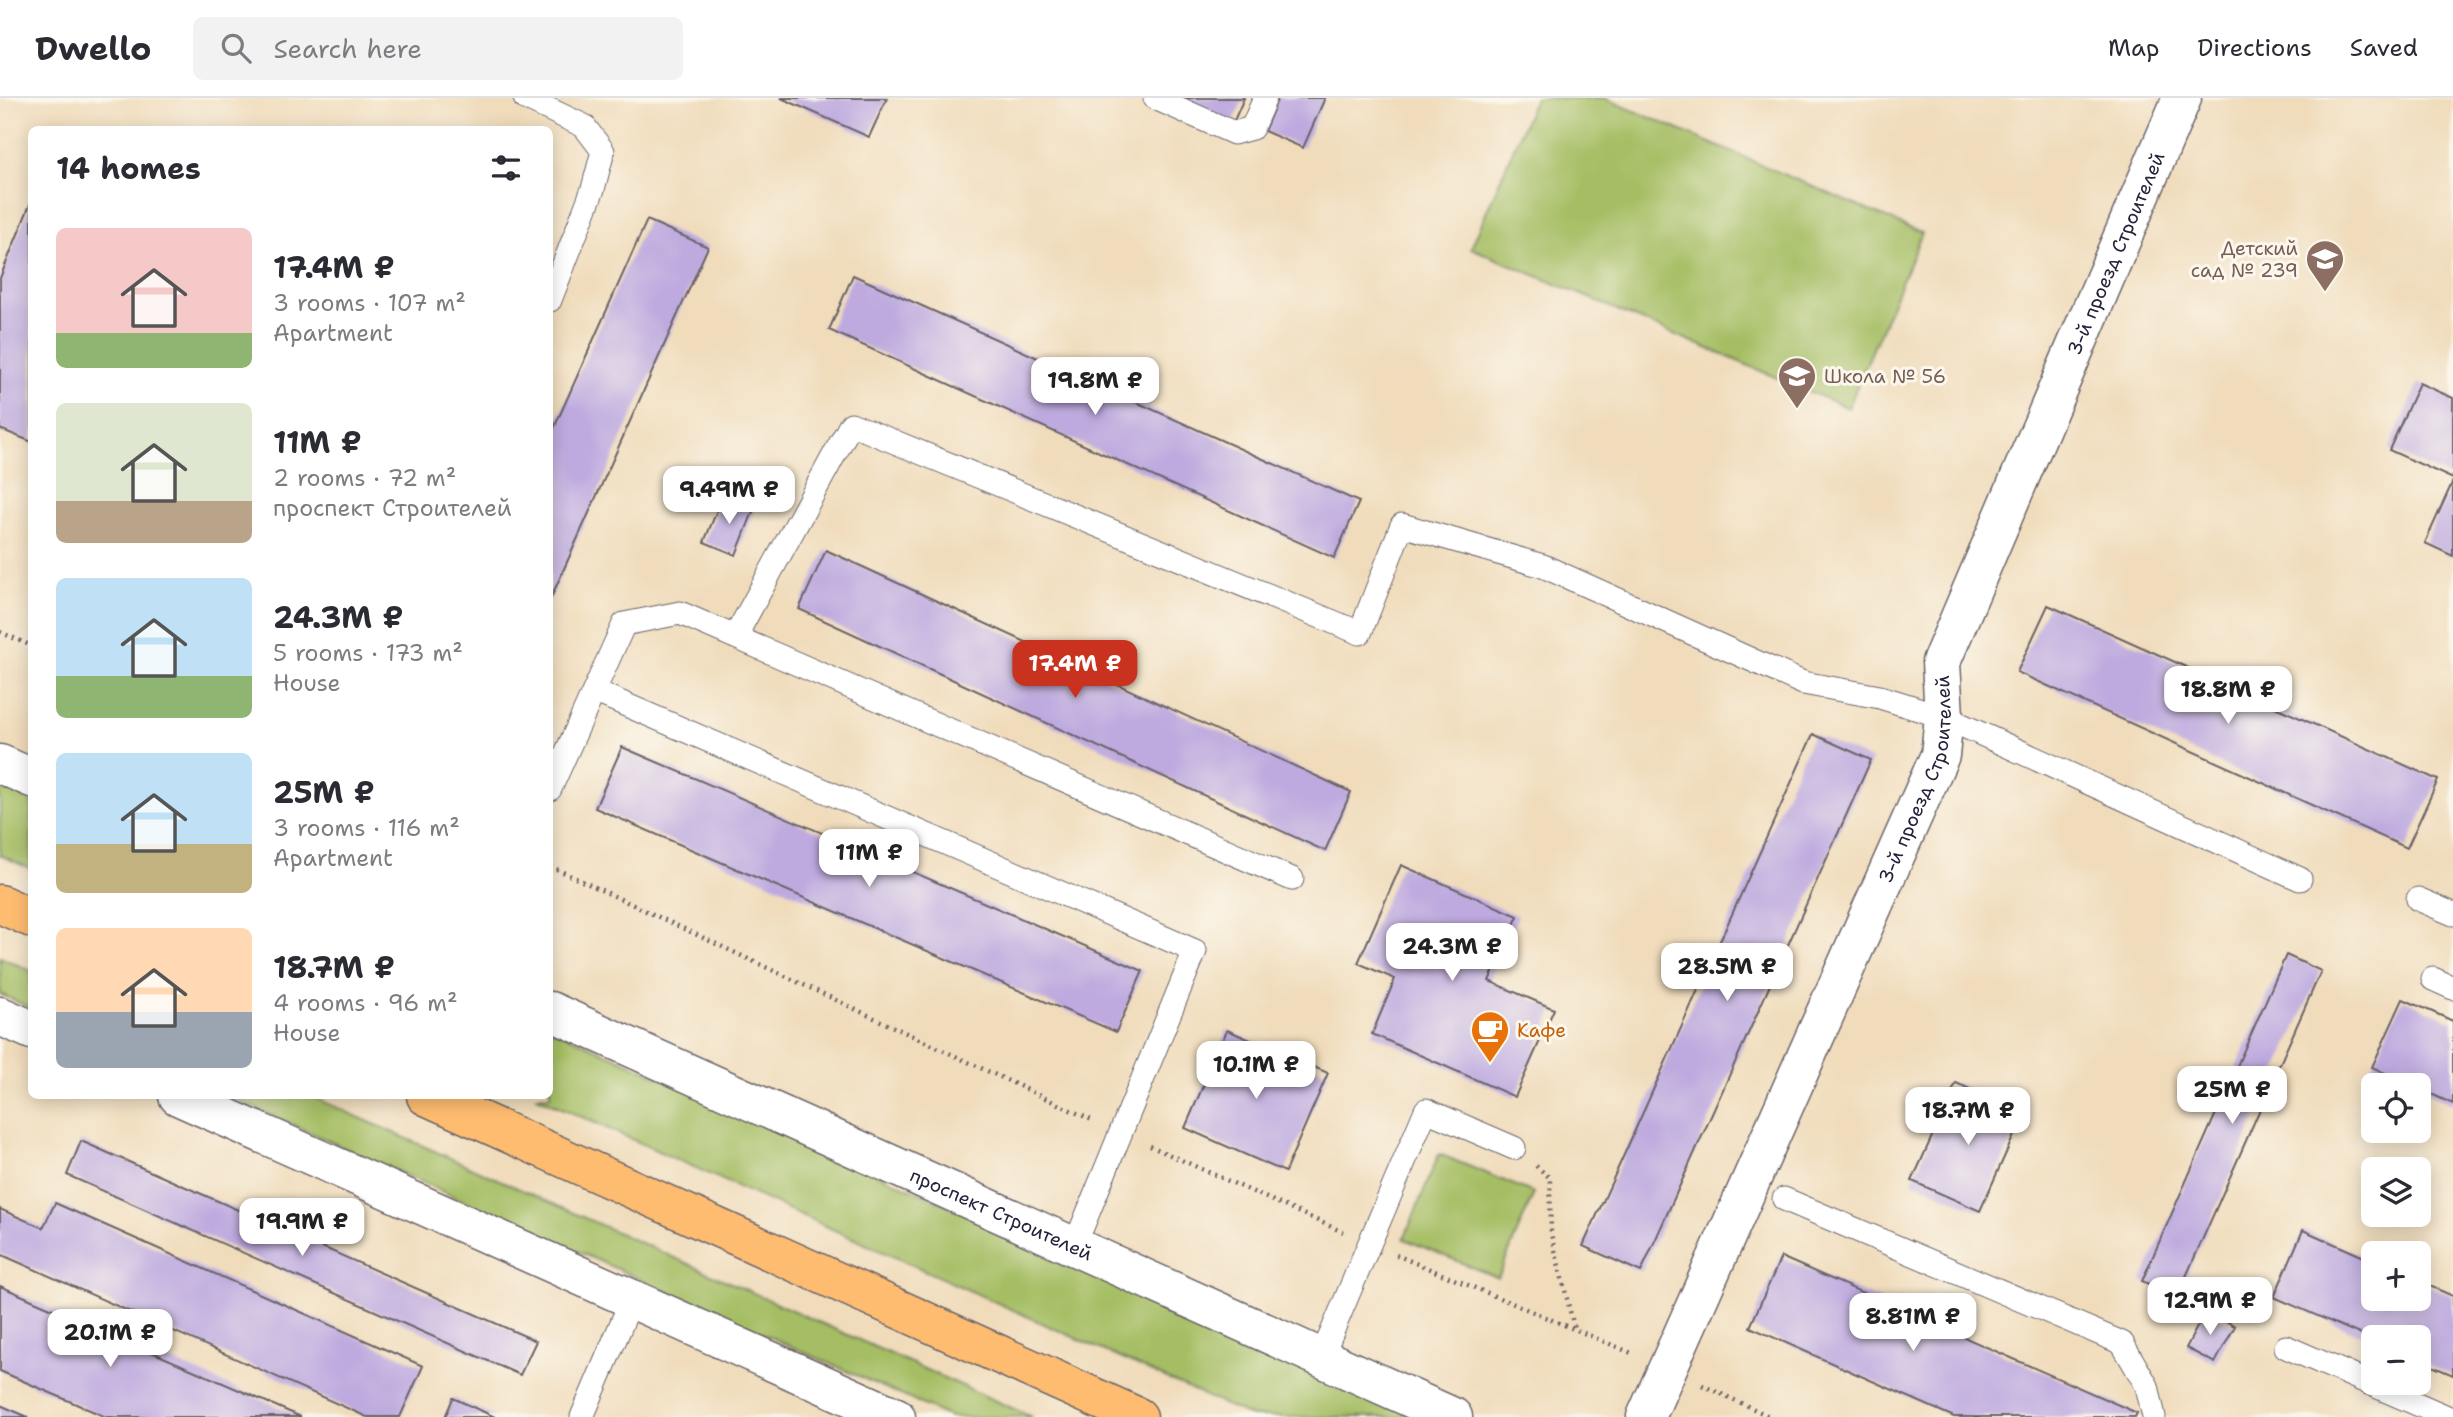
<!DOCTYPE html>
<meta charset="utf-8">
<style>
:root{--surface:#fff;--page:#f2f2f3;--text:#2b2b33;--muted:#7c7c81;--line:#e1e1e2;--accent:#c8321e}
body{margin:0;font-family:"Shantell Sans",sans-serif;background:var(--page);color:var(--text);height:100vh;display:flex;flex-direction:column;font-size:26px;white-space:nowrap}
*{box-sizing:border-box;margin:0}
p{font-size:23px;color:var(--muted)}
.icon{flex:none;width:38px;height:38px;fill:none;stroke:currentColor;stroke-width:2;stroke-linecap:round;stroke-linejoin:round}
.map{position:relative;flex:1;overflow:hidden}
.details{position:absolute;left:28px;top:28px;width:525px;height:973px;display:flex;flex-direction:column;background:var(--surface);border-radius:10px;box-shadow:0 4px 18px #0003}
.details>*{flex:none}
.fabs{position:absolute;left:2361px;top:975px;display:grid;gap:14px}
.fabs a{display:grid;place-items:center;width:70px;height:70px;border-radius:10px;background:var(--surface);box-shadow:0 4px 18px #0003;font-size:35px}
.price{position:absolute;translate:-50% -60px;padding:0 16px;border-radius:14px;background:#fff;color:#222;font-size:23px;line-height:46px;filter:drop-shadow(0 2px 4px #0008)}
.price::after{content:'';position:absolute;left:50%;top:42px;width:21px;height:16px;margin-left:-10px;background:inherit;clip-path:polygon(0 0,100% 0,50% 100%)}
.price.current{background:var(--accent);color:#fff}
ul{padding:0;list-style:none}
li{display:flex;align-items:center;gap:21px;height:175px;padding:0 28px}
li span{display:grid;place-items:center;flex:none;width:196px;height:140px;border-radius:10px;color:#555}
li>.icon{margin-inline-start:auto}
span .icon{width:84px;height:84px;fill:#fffc;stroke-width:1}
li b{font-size:30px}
h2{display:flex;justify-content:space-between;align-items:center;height:84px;padding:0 28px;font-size:30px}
header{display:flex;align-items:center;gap:42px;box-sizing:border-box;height:98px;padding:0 35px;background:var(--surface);border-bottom:2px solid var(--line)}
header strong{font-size:33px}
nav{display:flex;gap:38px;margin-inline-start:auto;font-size:24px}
.search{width:490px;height:63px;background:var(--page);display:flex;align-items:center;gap:18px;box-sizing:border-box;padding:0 24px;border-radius:10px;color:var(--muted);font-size:26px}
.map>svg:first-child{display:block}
.green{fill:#a5be64;stroke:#647050;stroke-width:2}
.building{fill:#beaadf}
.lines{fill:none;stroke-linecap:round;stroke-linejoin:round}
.lane-casing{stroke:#6a6368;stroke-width:25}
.street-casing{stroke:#6a6368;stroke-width:41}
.primary-casing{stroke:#6a6368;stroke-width:41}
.path{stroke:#6a6368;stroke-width:4.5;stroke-dasharray:2 5;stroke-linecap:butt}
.lane{stroke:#fff;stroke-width:23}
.street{stroke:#fff;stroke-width:38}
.primary{stroke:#febc70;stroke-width:38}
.labels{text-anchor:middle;stroke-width:6;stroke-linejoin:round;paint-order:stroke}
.education-label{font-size:19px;fill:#785e54;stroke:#fbf7ec;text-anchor:end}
.street-label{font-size:19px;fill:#22223b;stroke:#fbf7ec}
.food-label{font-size:19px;fill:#c56008;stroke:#fbf7ec;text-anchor:start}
</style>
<header>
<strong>Dwello</strong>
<div class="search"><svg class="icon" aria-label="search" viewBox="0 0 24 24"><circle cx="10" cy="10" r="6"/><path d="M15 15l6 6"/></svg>Search here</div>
<nav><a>Map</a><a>Directions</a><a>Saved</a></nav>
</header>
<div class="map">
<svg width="2453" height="1319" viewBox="0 0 2453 1319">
<rect width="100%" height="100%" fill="#fbf7ec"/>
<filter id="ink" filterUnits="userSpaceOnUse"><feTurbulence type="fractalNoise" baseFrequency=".0143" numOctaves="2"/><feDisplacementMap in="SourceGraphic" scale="14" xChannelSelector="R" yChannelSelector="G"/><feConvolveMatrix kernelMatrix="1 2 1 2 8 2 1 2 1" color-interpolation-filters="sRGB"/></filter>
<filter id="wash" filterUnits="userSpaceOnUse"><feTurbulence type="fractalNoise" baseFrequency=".00686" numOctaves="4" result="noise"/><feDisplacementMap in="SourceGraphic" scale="28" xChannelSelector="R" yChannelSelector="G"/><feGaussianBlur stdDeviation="1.57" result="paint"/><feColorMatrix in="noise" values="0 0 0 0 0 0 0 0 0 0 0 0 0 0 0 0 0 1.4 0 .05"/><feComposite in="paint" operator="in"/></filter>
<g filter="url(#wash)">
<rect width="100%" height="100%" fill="#f0dcbb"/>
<!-- green -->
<path class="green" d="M1535,0H1604L1922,135L1848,310L1471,150Z
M0,684L31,698V771L0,757Z
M0,859L31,873V910L0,896Z
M550,930L1421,1319H1252L535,998H550Z
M228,998H311L1032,1319H950Z
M1439,1056L1534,1095L1498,1180L1404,1141Z"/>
<g id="blocks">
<!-- building -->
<path class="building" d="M781,0H887L869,39Z
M1175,0H1244L1233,25Z
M1278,0H1325L1303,50L1264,33Z
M31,104H32V344L0,331V180Z
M647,122L708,149L550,502V339Z
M853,177L1359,404L1334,460L829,232Z
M2419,285L2453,300V381L2389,352Z
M2453,383V458L2425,445Z
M723,398L754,411L736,457L704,444Z
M826,452L1351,694L1325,753L799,511Z
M2048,507L2438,682L2407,750L2017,574Z
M1813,636L1871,662L1641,1174L1583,1148Z
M622,649L1143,873L1116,934L595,710Z
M1401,767L1518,818L1489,883L1554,911L1515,999L1372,936L1395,881L1358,865Z
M2286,857L2321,873L2177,1199L2142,1183Z
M2403,901L2453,923V1006L2418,990V987H2411L2372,969Z
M1227,932L1328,975L1285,1074L1185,1030Z
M1956,985L2024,1015L1980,1113L1912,1083Z
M81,1043L536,1243L520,1277L67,1077Z
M55,1105L423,1268L400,1319H367L0,1156V1111L43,1130Z
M2303,1132L2373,1163V1200H2418V1183L2453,1198V1277L2418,1262V1239H2373V1242L2274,1199Z
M1781,1159L2137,1315L2135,1319H1954L1750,1229Z
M0,1188L301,1319H106L0,1273Z
M2206,1212L2235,1228L2215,1265L2186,1250Z
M453,1300L495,1319H445Z
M0,1307L28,1319H0Z"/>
</g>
</g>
<g filter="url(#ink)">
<use href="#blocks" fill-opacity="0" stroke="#6a6368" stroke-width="2"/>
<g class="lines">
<defs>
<path id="lane" d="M525,0L584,28L603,53L593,91L550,202
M1155,0L1234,35L1252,30L1265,0
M735,539L851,326L1360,535L1402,427L1543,468L1803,585L1880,599L1944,619L2300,781
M594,593L1195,853L1074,1149
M550,691L624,526L680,515L1292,781
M2418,801L2453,816
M2433,881L2453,890
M1784,1101L2122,1245L2147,1288L2154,1319
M2286,1249L2447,1319
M1321,1260L1426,1012L1514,1050
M582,1319L632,1201"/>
<g id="street">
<path d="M0,666L32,680"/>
<path id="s1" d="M550,913L1453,1319"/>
<path d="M0,918L32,932"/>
<path d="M178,998L896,1319"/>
<path id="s2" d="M1646,1319L1940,657L1944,619L1941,564L2182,0"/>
</g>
<path id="primary" d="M0,806L32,820
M426,998L1138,1319"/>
</defs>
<!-- lane casing -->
<use href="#lane" class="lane-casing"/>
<!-- street casing -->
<use href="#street" class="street-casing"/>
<!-- primary casing -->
<use href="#primary" class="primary-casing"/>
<!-- path -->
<path class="path" d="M0,534L32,548
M550,768L1094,1023
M1150,1048L1343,1134
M1536,1068L1550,1080L1551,1136L1574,1229
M1396,1157L1634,1256
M1702,1287L1771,1319"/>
<!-- lane -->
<use href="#lane" class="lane"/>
<!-- street -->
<use href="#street" class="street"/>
<!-- primary -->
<use href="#primary" class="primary"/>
</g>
</g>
<!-- icons -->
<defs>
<symbol id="school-pin" viewBox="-11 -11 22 30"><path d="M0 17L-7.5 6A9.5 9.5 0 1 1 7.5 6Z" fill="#8d6e63" stroke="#fbf7ec"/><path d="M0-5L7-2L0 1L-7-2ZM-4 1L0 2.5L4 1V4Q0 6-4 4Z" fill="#fff"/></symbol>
<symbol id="cafe-pin" viewBox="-11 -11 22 30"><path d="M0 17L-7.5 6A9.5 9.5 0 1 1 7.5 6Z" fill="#e8710a" stroke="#fbf7ec"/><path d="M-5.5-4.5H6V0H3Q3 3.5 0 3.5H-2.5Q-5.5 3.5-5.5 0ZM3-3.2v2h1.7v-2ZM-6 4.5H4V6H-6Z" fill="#fff"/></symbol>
</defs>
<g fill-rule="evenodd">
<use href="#school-pin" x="2303" y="139" width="44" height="60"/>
<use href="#school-pin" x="1775" y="256" width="44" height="60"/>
<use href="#cafe-pin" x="1468" y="910" width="44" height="60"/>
</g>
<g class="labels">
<!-- education labels -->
<g class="education-label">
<text x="2298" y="157">Детский<tspan x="2298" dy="22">сад № 239</tspan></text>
<text x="1824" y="285" text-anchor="start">Школа № 56</text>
</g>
<!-- street labels -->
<g class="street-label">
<text dy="7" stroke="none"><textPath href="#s2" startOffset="1262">3-й проезд Строителей</textPath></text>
<text dy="7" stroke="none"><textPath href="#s2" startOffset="695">3-й проезд Строителей</textPath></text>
<text dy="7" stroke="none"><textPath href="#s1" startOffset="495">проспект Строителей</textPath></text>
</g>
<!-- food labels -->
<g class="food-label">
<text x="1517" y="939">Кафе</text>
</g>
</g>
</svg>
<div class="fabs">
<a><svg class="icon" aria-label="locate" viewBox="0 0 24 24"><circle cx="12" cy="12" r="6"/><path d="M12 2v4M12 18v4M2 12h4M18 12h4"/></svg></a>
<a><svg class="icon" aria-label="layers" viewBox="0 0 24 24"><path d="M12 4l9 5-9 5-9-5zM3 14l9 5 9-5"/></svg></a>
<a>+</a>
<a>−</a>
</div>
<b class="price" style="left:1095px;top:319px">19.8M ₽</b>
<b class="price" style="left:729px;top:428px">9.49M ₽</b>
<b class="price current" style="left:1075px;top:602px">17.4M ₽</b>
<b class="price" style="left:2228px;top:628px">18.8M ₽</b>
<b class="price" style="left:869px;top:791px">11M ₽</b>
<b class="price" style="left:1452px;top:885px">24.3M ₽</b>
<b class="price" style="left:1727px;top:905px">28.5M ₽</b>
<b class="price" style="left:1256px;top:1003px">10.1M ₽</b>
<b class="price" style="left:2232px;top:1028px">25M ₽</b>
<b class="price" style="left:1968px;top:1049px">18.7M ₽</b>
<b class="price" style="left:302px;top:1160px">19.9M ₽</b>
<b class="price" style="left:2210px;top:1239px">12.9M ₽</b>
<b class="price" style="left:1913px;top:1255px">8.81M ₽</b>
<b class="price" style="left:110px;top:1271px">20.1M ₽</b>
<section class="details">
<h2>14 homes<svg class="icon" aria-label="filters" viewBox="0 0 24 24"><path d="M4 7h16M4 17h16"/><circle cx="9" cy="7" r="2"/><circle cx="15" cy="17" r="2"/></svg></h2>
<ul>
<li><span style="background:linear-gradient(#f6c9c9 75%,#8fb573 0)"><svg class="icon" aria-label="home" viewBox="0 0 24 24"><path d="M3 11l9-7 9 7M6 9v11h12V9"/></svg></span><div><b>17.4M ₽</b><p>3 rooms · 107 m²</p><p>Apartment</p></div></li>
<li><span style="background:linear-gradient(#dfe7d0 70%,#b9a48a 0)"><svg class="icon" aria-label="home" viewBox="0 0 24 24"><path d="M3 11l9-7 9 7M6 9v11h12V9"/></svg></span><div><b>11M ₽</b><p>2 rooms · 72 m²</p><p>проспект Строителей</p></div></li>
<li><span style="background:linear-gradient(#bfe0f5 70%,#8fb573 0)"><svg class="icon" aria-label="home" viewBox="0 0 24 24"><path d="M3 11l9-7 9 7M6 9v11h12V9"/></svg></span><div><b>24.3M ₽</b><p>5 rooms · 173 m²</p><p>House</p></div></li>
<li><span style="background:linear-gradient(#bfe0f5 65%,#c2b280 0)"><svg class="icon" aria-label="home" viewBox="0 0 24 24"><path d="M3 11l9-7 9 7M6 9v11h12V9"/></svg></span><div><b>25M ₽</b><p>3 rooms · 116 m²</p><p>Apartment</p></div></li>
<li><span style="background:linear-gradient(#ffd9b3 60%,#9aa5b1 0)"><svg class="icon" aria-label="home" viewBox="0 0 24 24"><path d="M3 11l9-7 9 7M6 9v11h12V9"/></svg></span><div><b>18.7M ₽</b><p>4 rooms · 96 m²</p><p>House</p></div></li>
</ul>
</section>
</div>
